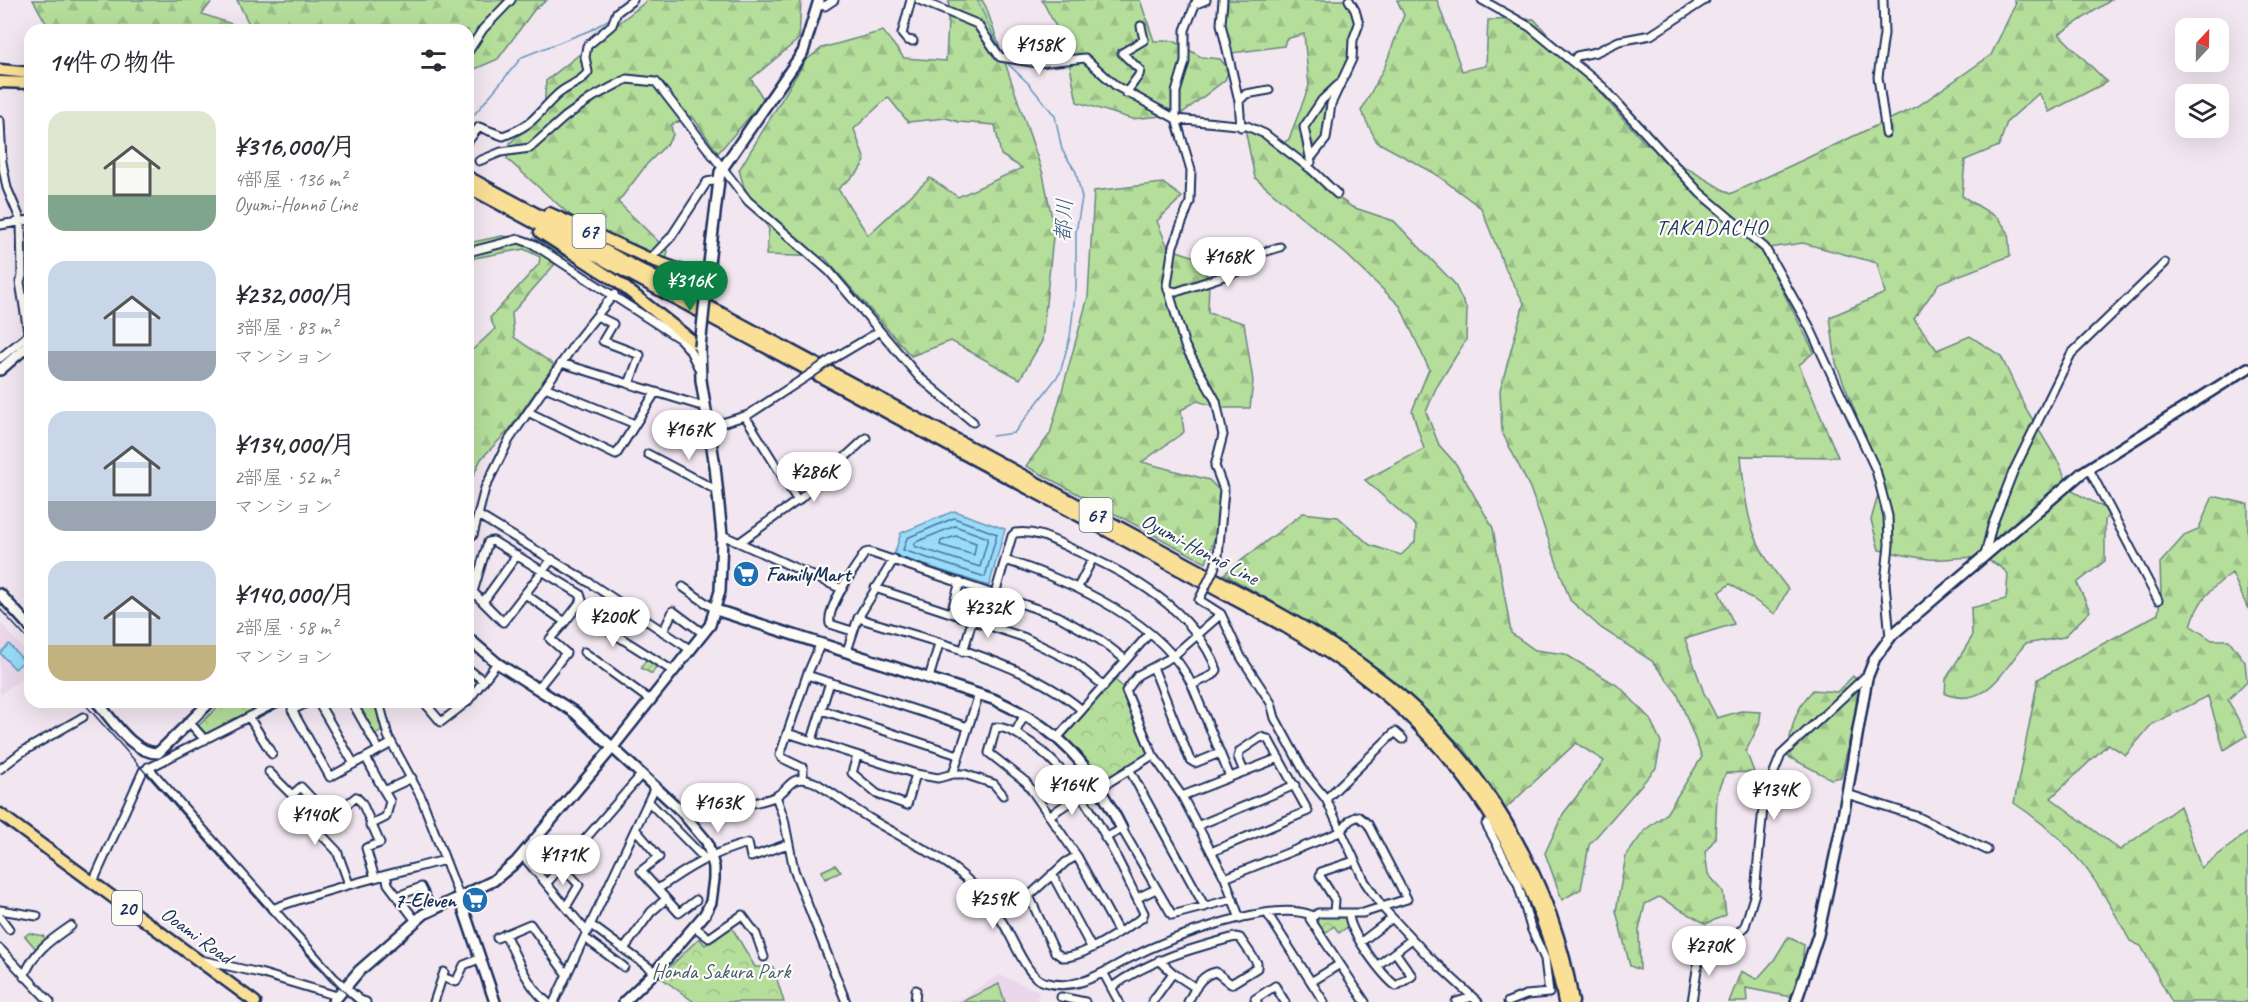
<!DOCTYPE html>
<html lang="ja">
<meta charset="utf-8">
<style>
:root{--surface:#fff;--page:#f7f7f7;--text:#2b2b33;--muted:#7c7c81;--accent:#0b8043}
body{margin:0;font-family:Caveat,"Klee One",sans-serif;background:var(--page);color:var(--text);height:100vh;display:flex;flex-direction:column;font-size:22px;white-space:nowrap}
*{box-sizing:border-box;margin:0}
p{font-size:20px;color:var(--muted)}
.icon{flex:none;width:33px;height:33px;fill:none;stroke:currentColor;stroke-width:2;stroke-linecap:round;stroke-linejoin:round}
.map{position:relative;flex:1;overflow:hidden}
.side{position:absolute;left:24px;top:24px;width:450px;height:684px;display:flex;flex-direction:column;background:var(--surface);border-radius:18px;box-shadow:0 6px 24px #0002}
.side>*{flex:none}
.needle{width:39px;rotate:22deg}
.fabs{position:absolute;left:2175px;top:18px;display:grid;gap:12px}
.fabs a{display:grid;place-items:center;width:54px;height:54px;border-radius:12px;background:var(--surface);box-shadow:0 6px 24px #0002;font-size:30px}
.price{position:absolute;translate:-50% -51px;padding:0 14px;border-radius:21px;background:#fff;color:#222;font-size:20px;line-height:39px;filter:drop-shadow(0 2px 3px #0008)}
.price::after{content:'';position:absolute;left:50%;top:36px;width:18px;height:14px;margin-left:-9px;background:inherit;clip-path:polygon(0 0,100% 0,50% 100%)}
.price.current{background:var(--accent);color:#fff}
ul{padding:0;list-style:none}
li{display:flex;align-items:center;gap:18px;height:150px;padding:0 24px}
li span{display:grid;place-items:center;flex:none;width:168px;height:120px;border-radius:18px;color:#555}
li>.icon{margin-inline-start:auto}
span .icon{width:72px;height:72px;fill:#fffc;stroke-width:1}
li b{font-size:26px}
h2{display:flex;justify-content:space-between;align-items:center;height:72px;padding:0 24px;font-size:26px}
.map>svg:first-child{display:block}
.built{fill:#ead7eb}
.forest{fill:url(#forest-firs);stroke:#68867c;stroke-width:1.5;fill-rule:evenodd}
.park{fill:url(#park-crowns);stroke:#68867c;stroke-width:1.5}
.pitch{fill:#b5de9b;stroke:#68867c;stroke-width:1.5}
.water{fill:#98dcfa;stroke:#6697bc;stroke-width:1.5}
.lines{fill:none;stroke-linecap:round;stroke-linejoin:round}
.shore{stroke:#4d749c;stroke-width:1.5}
.stream{stroke:#6697bc;stroke-width:1.5}
.street-casing{stroke:#1b2f5e;stroke-width:11}
.secondary-casing{stroke:#1b2f5e;stroke-width:14}
.primary-casing{stroke:#1b2f5e;stroke-width:15}
.street{stroke:#fdfcf7;stroke-width:7}
.secondary{stroke:#fdfcf7;stroke-width:9}
.primary{stroke:#fadf96;stroke-width:10}
.rail{stroke:#1b2f5e;stroke-width:1.5}
.street-bridge-casing{stroke:#1b2f5e;stroke-width:11;stroke-linecap:butt}
.secondary-bridge-casing{stroke:#1b2f5e;stroke-width:14;stroke-linecap:butt}
.street-bridge{stroke:#fdfcf7;stroke-width:7}
.secondary-bridge{stroke:#fdfcf7;stroke-width:9}
.labels{text-anchor:middle;stroke-width:4.5;stroke-linejoin:round;paint-order:stroke}
.shield{fill:#fdfcf7;stroke:#5f6c8c;stroke-width:1.5}
.shield-label{font-size:20px;font-weight:bold;fill:#1b2f5e}
.street-label{font-size:21px;fill:#1b2f5e;stroke:#fdfcf7}
.poi-label{font-size:21px;font-weight:bold;fill:#1b2f5e;stroke:#fdfcf7;text-anchor:start}
.park-label{font-size:21px;fill:#425b6d;stroke:#fdfcf7}
.water-label{font-size:22px;font-style:italic;fill:#3a5a85;stroke:#fdfcf7}
.neighbourhood-label{font-size:22px;letter-spacing:1.5px;fill:#1b2f5e;stroke:#fdfcf7}
</style>
<div class="map">
<svg width="2248" height="1002" viewBox="0 0 2248 1002">
<defs>
<pattern id="forest-firs" width="22" height="20" patternUnits="userSpaceOnUse" patternTransform="scale(1.5)"><rect width="22" height="20" fill="#b5de9b"/><path d="M5 1l3.5 6h-7zM16 11l3.5 6h-7z" fill="#9bbf88"/></pattern>
<pattern id="park-crowns" width="20" height="18" patternUnits="userSpaceOnUse" patternTransform="scale(1.5)"><rect width="20" height="18" fill="#b5de9b"/><path d="M2 6a3 3 0 1 1 6 0M12 15a3 3 0 1 1 6 0" fill="none" stroke="#9bbf88"/></pattern>
</defs>
<rect width="100%" height="100%" fill="#f2e6f0"/>
<filter id="ink" filterUnits="userSpaceOnUse"><feTurbulence type="fractalNoise" baseFrequency=".0167" numOctaves="2"/><feDisplacementMap in="SourceGraphic" scale="12" xChannelSelector="R" yChannelSelector="G"/><feConvolveMatrix kernelMatrix="1 2 1 2 8 2 1 2 1" color-interpolation-filters="sRGB"/></filter>
<g filter="url(#ink)">
<!-- built -->
<path class="built" d="M0,622L30,657V671L0,695Z
M999,975L1039,991L1036,1002H940L963,998Z"/>
<!-- forest -->
<path class="forest" d="M33,0H213L202,14L235,25L236,30H50Z
M237,0H547L534,10L498,59L468,72V30H252Z
M648,0H801L799,39L751,79L764,100L718,153L692,116L671,125L673,135L668,143L647,164L618,202L668,251L663,274L571,216L507,159L510,143L544,113L546,81Z
M949,0H982L986,7L1043,174L1054,228L1042,341L1020,379L951,341L911,356L824,257L766,255L769,229L744,187L739,170L805,61L822,48L883,31L904,58L946,61ZM888,97L908,122L946,118L959,122L995,125L1001,155L1022,168L958,197L930,178L868,235L838,189L858,172L865,161L854,129Z
M1042,0H1140L1154,41H1174L1201,57L1220,59L1229,70L1225,80L1181,114L1132,119L1077,102L1066,46Z
M1225,0H1346C1350,4 1356,14 1356,20C1359,42 1346,63 1339,83C1330,112 1324,138 1310,165L1282,144L1289,139L1309,86L1304,34L1286,39L1284,46L1232,53L1223,23Z
M1397,0H1437L1462,71L1486,66L1488,20L1534,19L1645,143L1730,194L1918,106L1991,55L2016,3L2014,0H2111L2059,34L2107,82L2049,112L2039,93L2007,122L1999,146L1965,160L1962,196L1998,218L2008,232L2010,256L1939,283L1914,319L1937,350L1970,336L2001,356L2025,407L2060,465L2070,490L2111,511L2105,520V561L2077,583L2090,611L2064,637L2025,644C2002,672 1986,709 1945,694L1946,679L1972,637L1971,608L2006,599L2008,574C1984,548 1959,561 1929,559C1912,557 1895,553 1879,550L1871,520L1882,481L1836,363L1830,317L1885,293L1877,263L1803,243L1761,249L1814,352L1799,365L1838,457L1741,456C1747,516 1748,540 1788,589L1775,614L1730,584L1719,592L1734,624L1685,639L1704,693L1717,718L1741,711L1761,712L1759,725L1746,751L1754,772L1726,773L1717,795L1715,839L1705,852L1708,874L1723,891L1726,915L1706,924L1659,897L1645,904L1639,930L1640,970L1630,966L1616,911L1626,856L1645,830L1666,814L1702,757L1677,693L1652,661L1601,628L1570,600L1530,488L1502,432L1500,390L1524,303L1506,270L1481,208L1434,173L1377,142L1361,111L1385,66L1404,15Z
M1245,129L1259,133L1302,164L1335,195L1352,207L1394,221L1454,283L1467,310L1466,340L1436,388L1426,412L1439,445L1456,464L1493,528L1511,633L1535,650L1565,654L1620,687L1650,719L1661,742L1656,768L1589,845L1581,889L1562,900L1545,853L1563,814L1604,761L1576,743L1505,809L1464,748L1401,690L1332,636L1224,574L1303,513L1338,517L1370,545L1401,555L1415,542L1416,526L1365,480L1424,449L1412,411L1429,369L1400,306L1347,255L1255,178Z
M1163,183L1182,197L1157,221L1168,248L1195,257L1209,279L1208,313L1244,323L1253,381L1250,408H1222L1197,401L1181,410L1184,432L1142,462L1209,480L1228,499L1206,563L1026,466L1050,434L1088,297L1094,191Z
M502,236L538,240L563,255L512,313L514,337L554,365L509,430L481,459L468,487V354L495,329L490,318L539,264L540,257L524,249L474,258L468,273V243Z
M2213,496L2248,504V609L2232,573C2211,588 2198,600 2191,626L2212,640H2229L2245,662L2247,681L2228,700L2247,736L2224,750L2208,696L2151,725L2126,755L2108,744L2051,798L2120,850L2180,806L2201,868L2248,832V1002H2172L2141,946L2130,941C2096,877 2075,844 2014,803L2038,679L2158,614L2161,594L2160,563L2184,536L2198,530Z
M1853,676L1865,690L1854,720L1841,777L1831,779L1787,756C1791,728 1794,710 1813,690L1837,692Z
M1788,937L1804,945L1802,969L1791,997L1746,988L1747,1002H1729L1741,971L1757,979L1774,960Z"/>
<!-- park -->
<path class="park" d="M647,658L658,664L652,674L641,668Z
M1114,679L1124,688L1149,751L1148,755L1103,781L1064,738Z
M223,702H274L205,736L197,727Z
M353,702H374L382,731L372,736Z
M835,865L841,872L825,879L822,871Z
M1314,916H1347L1350,925L1339,933L1334,926L1324,934Z
M731,926L755,967H773L784,1002H694L660,977L699,938L705,945Z
M29,933L43,936L47,941L36,949L25,936Z"/>
<!-- pitch -->
<path class="pitch" d="M999,984L1005,1002H961Z"/>
<!-- water -->
<path class="water" d="M954,511L1005,529L989,586L894,555L901,533Z
M9,644L24,661L15,669L0,653Z"/>
<g class="lines">
<!-- shore -->
<path class="shore" d="M954,518L997,534L985,577L903,550L907,538Z
M955,526L988,538L980,567L914,546L916,542Z
M956,536L976,543L974,555L940,545L941,541Z"/>
<!-- stream -->
<path class="stream" d="M977,0L1001,52
M468,122L522,57L591,30L611,18
M992,436L1014,433L1060,373L1070,337L1076,287V232L1082,198L1076,172L1062,150L1055,116L1028,83L1005,61"/>
<defs>
<path id="street" d="M911,0L902,34L907,40L913,41
M919,0L977,24L1000,57L1038,63L1085,58L1116,86L1176,119L1247,126L1265,134L1312,170L1337,194
M1197,0L1185,30V62L1176,92V119L1191,170L1190,202L1173,246L1167,285L1185,346L1216,401L1223,435L1215,466L1224,490L1218,556L1214,569
M1223,0L1221,24L1239,101L1241,127
M1482,0L1530,27L1603,87L1700,193L1765,248L1809,326L1876,470L1888,516L1889,545L1885,583L1890,638
M1883,0L1884,34L1878,77L1886,133
M818,5L825,6L834,0
M1194,5L1206,0
M468,52L483,29L511,0
M1573,62L1577,56L1596,52L1619,41L1651,35L1705,0
M1126,93L1139,75L1140,70L1122,53L1144,40L1141,26
M1239,101L1246,94L1269,90
M0,121L2,162L7,188L21,221L22,276L20,282L28,332L26,337L0,358
M468,141L479,127L503,136C536,124 535,115 558,94C568,85 581,83 588,72L585,57L587,46L612,25L617,12L633,0
M1310,159L1326,139L1331,104L1352,59L1353,40L1359,24L1355,10L1349,0
M479,161L501,152L530,148L565,117L593,97L627,79L656,82L748,201L829,271L919,377L973,422
M1311,162L1304,127L1322,100L1338,85
M0,225L30,220
M468,252L519,239L533,244L680,339L689,349L698,367
M650,259L671,237L707,182L717,180
M1168,290L1176,292L1245,269L1257,254L1280,247
M597,316L613,324L603,341L640,355L629,384
M831,360L880,331
M561,363L698,405H705
M545,387L635,424
M528,412L616,455L655,393
M745,416L798,501
M709,427L748,415L806,377
M648,454L718,491
M2089,469L2158,600
M478,515L590,583L691,650
M473,535L485,488L509,440L578,339L614,294
M722,535L842,589
M740,542L801,498L866,438
M1985,555L1992,526L2013,472L2071,354L2165,263
M683,587L716,610
M1078,587L1093,558
M875,588L1023,637L1074,662L1104,686
M1204,590L1199,600L1221,614L1241,657L1271,703L1275,718L1305,773L1326,799L1365,882L1383,908L1427,955L1478,1002
M525,594L565,622L582,600L580,594L493,541L488,542L473,592L503,622L552,559
M995,594L1012,536L1015,533C1036,530 1053,540 1072,549C1128,573 1194,609 1217,670L1213,675L1192,685C1163,622 1068,580 1005,560
M483,602L517,555
M626,607L608,630L673,671
M951,613L960,582
M1221,614L1172,657L1138,675L1126,691L1153,755L1182,796L1225,878L1240,919
M858,618C927,640 1027,662 1082,710
M852,631L830,624C826,607 855,568 865,553L869,552L1058,616L1100,640L1126,660
M663,632L673,611L704,634
M847,651L858,618L894,559
M584,652L650,700
M963,652L972,621
M1153,667L1190,760L1195,763L1220,753
M468,669L484,681
M807,675L968,727
M929,678L939,644
M1192,685L1230,777
M538,688L566,653L550,639L565,622
M468,701L497,663
M309,702L292,710L330,777L392,743
M318,702L354,764
M352,702L379,750
M379,702L388,736L421,797L459,896
M424,702L441,722L467,702
M822,710L958,755
M249,717L272,754
M189,722L205,740
M787,733L916,774L938,778L953,774H964L994,784L1003,795
M1015,733L1025,714
M1058,737L1149,634
M812,740L830,682
M857,756L852,773L877,794L907,805L916,774
M366,758L384,791L412,778
M148,767L334,978L360,1000L366,1002
M0,769L22,752L83,717
M1129,769L1205,907
M269,772L292,795L301,787L330,818L356,797L362,803L380,843L366,848L375,878
M953,774L979,694
M803,779V768L782,758L780,755L807,675L821,643
M1101,787L1153,755
M1847,794L1916,816L1987,850
M776,796L784,819L794,870L846,1002
M1182,796L1279,758
M1326,799L1395,732L1403,739
M649,802L705,859
M681,811L693,801C699,801 704,804 711,805C730,808 754,804 772,798C792,791 787,771 816,783C834,794 851,807 869,818C903,839 944,856 972,884C983,894 993,908 1001,920C1012,935 1026,977 1044,982C1076,992 1102,973 1128,959C1167,939 1270,899 1311,915
M1049,816L1080,795
M330,818L316,829L337,851L349,884
M1486,824L1518,884L1531,928L1545,959L1549,993L1526,995L1508,1002
M370,825L386,817L390,801L384,791
M1197,826L1295,785
M636,830L659,857L641,871L679,913L696,900
M1105,838L1122,829L1172,915L1233,899
M1211,852L1308,811L1268,739L1261,737L1240,751L1238,757L1244,772
M522,855L587,932
M1077,856L1066,862L1029,896L1055,952L1062,957C1082,959 1123,929 1142,918L1144,913C1114,853 1081,772 1022,737C1014,732 1005,727 996,727L989,753L1026,782L1077,856L1118,931
M561,865L579,885L566,907
M1052,874L1091,947
M386,875L388,884L416,921
M1225,878L1340,832L1350,820L1358,816L1368,824L1407,899L1363,913H1318L1310,919L1365,1002
M93,882L143,771L278,702
M547,883L641,775
M658,889C687,868 714,852 748,843L751,857L788,844
M398,896L421,887L432,909
M1137,898L1156,889
M272,909C329,888 387,875 445,860
M0,910L37,916
M1334,912L1335,900L1320,876L1321,872L1354,861
M1267,913L1324,1002
M1349,914C1349,932 1382,975 1396,986L1412,976L1395,952
M0,917L9,929
M591,925L655,972
M696,928L709,938L742,915L756,934L764,957
M505,934C516,956 527,986 547,1002
M497,938L530,924L567,975
M585,938L624,967
M1361,942L1391,919
M0,949L50,1002
M624,949L651,912L666,899
M201,960L260,973L337,996
M1159,960L1173,973L1196,988
M1378,965L1412,939
M1104,974L1119,1002
M24,977C33,952 49,941 71,926
M442,977L456,982L464,965L479,959
M1311,982L1340,964
M1112,987C1149,960 1191,949 1235,937L1240,938L1257,963V968L1231,984L1216,972C1200,975 1195,989 1188,1002
M1061,997L1085,1002
M434,1002L444,972
M554,1002L655,787
M915,1002L916,990
M1152,1002L1173,973
M1257,1002L1255,999L1275,986L1285,1002
M1456,1002L1472,997
M1692,1002L1698,963L1705,945H1726L1745,926L1755,893L1764,797L1781,755L1867,675"/>
<path id="secondary" d="M707,280L720,172L803,52L819,0
M0,370L30,344
M0,594L30,627
M716,610L993,699C1061,729 1089,764 1122,829
M468,638L497,663L574,712L681,811L707,842L714,867V879L711,902L705,914L655,972L624,1002
M97,702C113,720 132,753 158,753L210,702
M459,896L495,1002
M333,1002L359,971L424,914L493,881L516,862L613,747L710,625L720,591L722,535L715,466L701,380L700,347
M1796,1002L1818,935L1841,828L1867,678L1875,658L1892,635L2083,472L2248,368"/>
<path id="primary" d="M0,70L30,73
M0,82L30,83
M468,177L1210,576C1266,606 1323,635 1374,674C1476,751 1553,875 1573,1002
M468,187L1206,584C1252,609 1300,633 1344,663C1458,742 1539,865 1564,1002
M549,213L650,259L707,280
M540,232L619,283L700,347
M0,814L255,1002"/>
</defs>
<!-- street casing -->
<use href="#street" class="street-casing"/>
<!-- secondary casing -->
<use href="#secondary" class="secondary-casing"/>
<!-- primary casing -->
<use href="#primary" class="primary-casing"/>
<!-- street -->
<use href="#street" class="street"/>
<!-- secondary -->
<use href="#secondary" class="secondary"/>
<!-- primary -->
<use href="#primary" class="primary"/>
<!-- rail -->
<path class="rail" d="M0,609L30,642
M83,702L273,917L354,1002"/>
<defs>
<path id="street-bridge" d="M806,377L831,360
M1204,590L1214,569"/>
<path id="secondary-bridge" d="M700,347L707,280"/>
</defs>
<!-- street-bridge casing -->
<use href="#street-bridge" class="street-bridge-casing"/>
<!-- secondary-bridge casing -->
<use href="#secondary-bridge" class="secondary-bridge-casing"/>
<!-- street-bridge -->
<use href="#street-bridge" class="street-bridge"/>
<!-- secondary-bridge -->
<use href="#secondary-bridge" class="secondary-bridge"/>
</g>
</g>
<!-- icons -->
<defs>
<symbol id="supermarket-disc" viewBox="-11 -11 22 22"><circle r="9.5" fill="#1f6fb2" stroke="#fdfcf7"/><path d="M-6-5.5h2.5l.6 2H6L4.5 2H-2.5L-4.4-4H-6ZM-1.5 3.2a1.3 1.3 0 1 0 .1 0ZM3 3.2a1.3 1.3 0 1 0 .1 0Z" fill="#fff"/></symbol>
</defs>
<g fill-rule="evenodd">
<use href="#supermarket-disc" x="731" y="559" width="30" height="30"/>
<use href="#supermarket-disc" x="460" y="885" width="30" height="30"/>
</g>
<g class="labels">
<!-- shield labels -->
<g class="shield">
<rect x="572.5" y="214" width="33" height="34" rx="4.5"/>
<rect x="1079.5" y="498" width="33" height="34" rx="4.5"/>
<rect x="112" y="891" width="30" height="34" rx="4.5"/>
</g>
<g class="shield-label">
<text x="589" y="238">67</text>
<text x="1096" y="522">67</text>
<text x="127" y="915">20</text>
</g>
<!-- street labels -->
<g class="street-label">
<text transform="translate(1200 549) rotate(28)" y="7">Oyumi-Honnō Line</text>
<text transform="translate(197 935) rotate(36)" y="7">Ooami Road</text>
</g>
<!-- poi labels -->
<g class="poi-label">
<text x="766" y="581">FamilyMart</text>
<text x="456" y="907" text-anchor="end">7-Eleven</text>
</g>
<!-- park labels -->
<g class="park-label">
<text x="721" y="978">Honda Sakura Park</text>
</g>
<!-- water labels -->
<g class="water-label">
<text transform="translate(1063 220) rotate(-87)" y="8">都川</text>
</g>
<!-- neighbourhood labels -->
<g class="neighbourhood-label">
<text x="1712" y="234">TAKADACHO</text>
</g>
</g>
</svg>
<div class="fabs">
<a><svg class="needle" viewBox="-14 -14 28 28"><path d="M0-13l5 13h-10z" fill="#e53935"/><path d="M0 13l5-13h-10z" fill="#7c7c81"/></svg></a>
<a><svg class="icon" aria-label="layers" viewBox="0 0 24 24"><path d="M12 4l9 5-9 5-9-5zM3 14l9 5 9-5"/></svg></a>
</div>
<b class="price" style="left:1039px;top:76px">¥158K</b>
<b class="price" style="left:1228px;top:288px">¥168K</b>
<b class="price current" style="left:690px;top:312px">¥316K</b>
<b class="price" style="left:689px;top:461px">¥167K</b>
<b class="price" style="left:814px;top:503px">¥286K</b>
<b class="price" style="left:988px;top:639px">¥232K</b>
<b class="price" style="left:613px;top:648px">¥200K</b>
<b class="price" style="left:1072px;top:816px">¥164K</b>
<b class="price" style="left:1774px;top:821px">¥134K</b>
<b class="price" style="left:718px;top:834px">¥163K</b>
<b class="price" style="left:315px;top:846px">¥140K</b>
<b class="price" style="left:563px;top:886px">¥171K</b>
<b class="price" style="left:993px;top:930px">¥259K</b>
<b class="price" style="left:1709px;top:977px">¥270K</b>
<section class="side">
<h2>14件の物件<svg class="icon" aria-label="filters" viewBox="0 0 24 24"><path d="M4 7h16M4 17h16"/><circle cx="9" cy="7" r="2"/><circle cx="15" cy="17" r="2"/></svg></h2>
<ul>
<li><span style="background:linear-gradient(#dfe7d0 70%,#7fa58c 0)"><svg class="icon" aria-label="home" viewBox="0 0 24 24"><path d="M3 11l9-7 9 7M6 9v11h12V9"/></svg></span><div><b>¥316,000/月</b><p>4部屋 · 136 m²</p><p>Oyumi-Honnō Line</p></div></li>
<li><span style="background:linear-gradient(#c9d6e8 75%,#9aa5b1 0)"><svg class="icon" aria-label="home" viewBox="0 0 24 24"><path d="M3 11l9-7 9 7M6 9v11h12V9"/></svg></span><div><b>¥232,000/月</b><p>3部屋 · 83 m²</p><p>マンション</p></div></li>
<li><span style="background:linear-gradient(#c9d6e8 75%,#9aa5b1 0)"><svg class="icon" aria-label="home" viewBox="0 0 24 24"><path d="M3 11l9-7 9 7M6 9v11h12V9"/></svg></span><div><b>¥134,000/月</b><p>2部屋 · 52 m²</p><p>マンション</p></div></li>
<li><span style="background:linear-gradient(#c9d6e8 70%,#c2b280 0)"><svg class="icon" aria-label="home" viewBox="0 0 24 24"><path d="M3 11l9-7 9 7M6 9v11h12V9"/></svg></span><div><b>¥140,000/月</b><p>2部屋 · 58 m²</p><p>マンション</p></div></li>
</ul>
</section>
</div>
